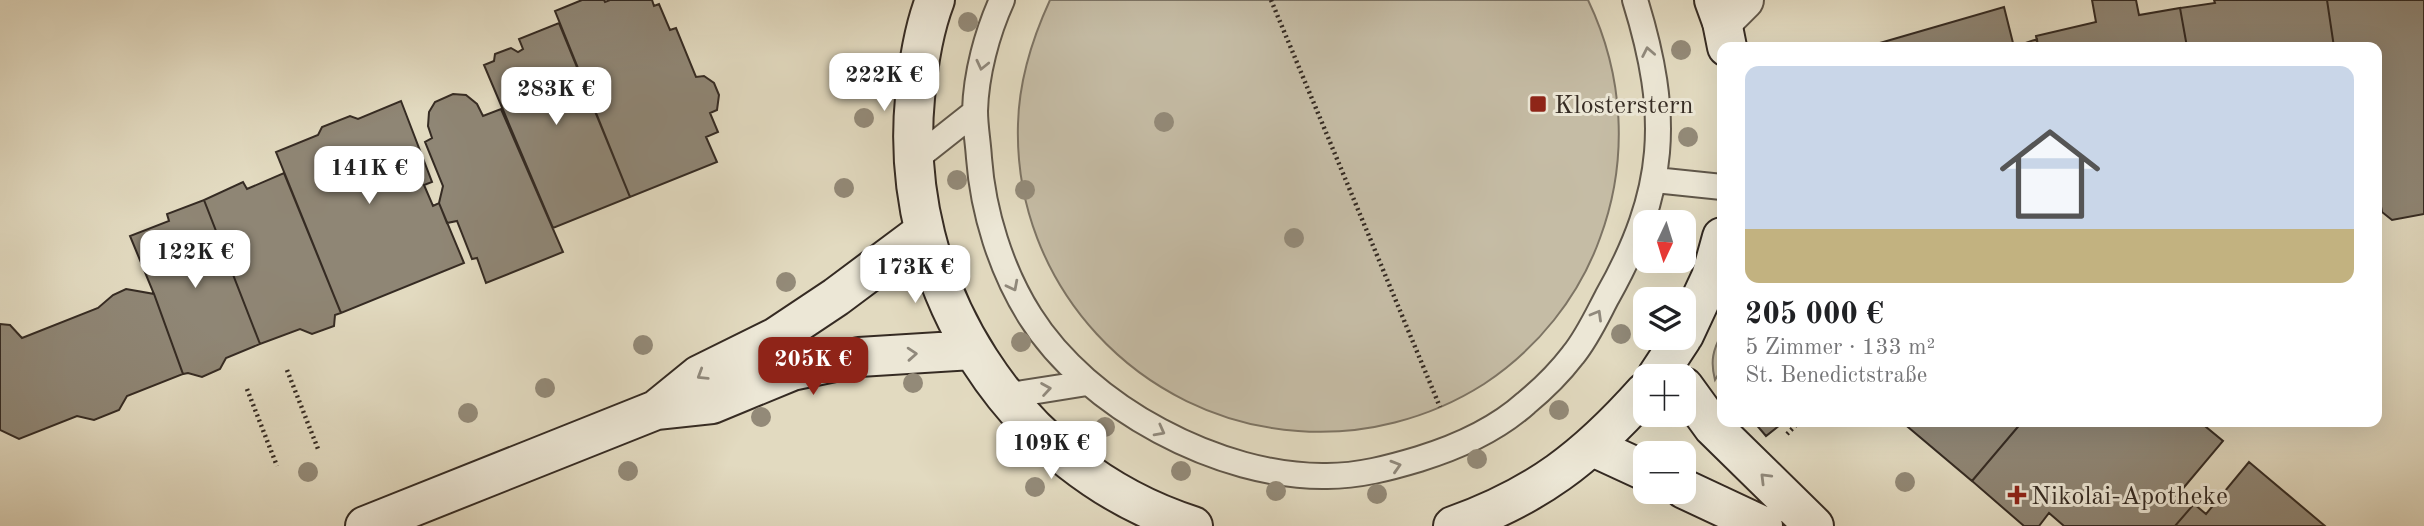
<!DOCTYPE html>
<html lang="de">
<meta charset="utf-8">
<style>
:root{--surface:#fff;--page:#f2f2f2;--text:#202124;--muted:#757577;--line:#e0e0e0;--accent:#8f2418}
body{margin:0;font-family:"Old Standard TT",serif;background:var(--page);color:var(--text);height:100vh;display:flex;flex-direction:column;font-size:26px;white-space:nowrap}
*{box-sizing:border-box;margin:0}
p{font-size:23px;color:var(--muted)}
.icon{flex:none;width:38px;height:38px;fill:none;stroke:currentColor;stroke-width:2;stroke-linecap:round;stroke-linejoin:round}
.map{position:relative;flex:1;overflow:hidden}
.panel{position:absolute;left:1717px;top:42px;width:665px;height:385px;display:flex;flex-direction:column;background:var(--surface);border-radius:14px;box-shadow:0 7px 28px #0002}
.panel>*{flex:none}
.needle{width:46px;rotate:184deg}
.fabs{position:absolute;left:1633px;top:210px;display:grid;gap:14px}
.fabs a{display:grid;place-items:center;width:63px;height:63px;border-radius:14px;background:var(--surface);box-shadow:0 7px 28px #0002;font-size:35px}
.price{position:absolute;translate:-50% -60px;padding:0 16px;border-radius:14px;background:#fff;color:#222;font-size:23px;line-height:46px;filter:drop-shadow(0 2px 4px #0008)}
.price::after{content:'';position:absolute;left:50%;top:42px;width:21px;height:16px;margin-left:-10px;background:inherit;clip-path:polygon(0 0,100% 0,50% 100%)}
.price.on{background:var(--accent);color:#fff}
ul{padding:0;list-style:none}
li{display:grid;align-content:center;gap:14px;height:371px;padding:0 28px}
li+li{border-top:2px solid var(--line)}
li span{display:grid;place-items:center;height:217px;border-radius:14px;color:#555}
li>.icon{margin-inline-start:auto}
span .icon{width:126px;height:126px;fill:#fffc;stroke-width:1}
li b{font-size:30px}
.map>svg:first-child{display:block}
.green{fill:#c5bca5;stroke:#7d7464;stroke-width:2}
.building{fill:#8f8675;stroke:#352b23;stroke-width:2}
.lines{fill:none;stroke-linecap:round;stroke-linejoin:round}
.lane-casing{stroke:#60574a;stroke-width:28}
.street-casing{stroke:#60574a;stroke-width:42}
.secondary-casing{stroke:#352b23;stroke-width:42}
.path{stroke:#352b23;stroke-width:4.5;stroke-dasharray:2 3.5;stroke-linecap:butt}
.lane{stroke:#ece7d6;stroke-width:24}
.street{stroke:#ece7d6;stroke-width:38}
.secondary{stroke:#ece7d6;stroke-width:38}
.tree{fill:#938a78}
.oneway{stroke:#90897c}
.poi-dot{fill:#8f2418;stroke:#ece7d6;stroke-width:2.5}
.labels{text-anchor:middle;stroke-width:6;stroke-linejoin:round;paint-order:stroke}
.poi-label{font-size:26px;fill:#352b23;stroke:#ece7d6;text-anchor:start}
</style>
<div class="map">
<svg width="2424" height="526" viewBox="0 0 2424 526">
<rect width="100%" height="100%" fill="#e2dac0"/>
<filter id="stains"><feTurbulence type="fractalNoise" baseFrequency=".00286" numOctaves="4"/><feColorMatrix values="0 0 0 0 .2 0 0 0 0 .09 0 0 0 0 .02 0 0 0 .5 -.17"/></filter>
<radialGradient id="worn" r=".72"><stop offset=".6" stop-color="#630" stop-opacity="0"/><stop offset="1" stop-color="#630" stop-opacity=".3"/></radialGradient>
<!-- green -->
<path class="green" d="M1050,0H1588C1624,75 1629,160 1600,238C1579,297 1537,349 1484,384C1429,419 1363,436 1298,431C1139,420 1013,285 1018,124C1019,81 1032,39 1050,0Z
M1722,333V368L1715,380C1710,361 1713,350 1722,333Z"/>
<!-- building -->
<path class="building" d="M582,0H604L605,2L610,0H652L654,6L659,4L670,30L676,28L696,77L704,76L714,83L719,95L717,110L710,113L718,132L706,137L717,162L630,197L555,11Z
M2092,0H2136L2139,15L2180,8L2187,47H2038L2036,36L2096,22Z
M2214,0H2327L2334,47H2187L2180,8L2215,3Z
M2327,0H2424V214L2392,220L2382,212L2376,179V47H2334Z
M2004,7L2014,47L2037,39L2038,47H1866Z
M559,23L630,197L553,228L484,65L494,61L495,54L511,48L518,52L523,49L519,39Z
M453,94L466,95L477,104L483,116L501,109L563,252L486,283L477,258L472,259L457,221L447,223L439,203L443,186L425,142L432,138L428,126L429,112L435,102Z
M401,101L432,182L424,185L433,206L439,203L464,263L341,313L276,152L318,135L322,127L350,116L358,119Z
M284,173L341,313L335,315L334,326L312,334L300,329L260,344L204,200L243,182L247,189Z
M204,200L260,344L226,358L220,369L202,377L188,373L183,374L154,294L130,236L169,221L167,214Z
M126,289L154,294L183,374L127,396L119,410L94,420L77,416L19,439L0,430V324L10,325L22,338L98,308L113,295Z
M1754,422H1778L1780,425L1766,436Z
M1902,422H2022L1972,481Z
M2022,422H2200L2223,441L2180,492L2194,504L2175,526H2064L2049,513L2039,526H2024L1972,481Z
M2249,462L2325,526H2175L2194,504L2206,514Z"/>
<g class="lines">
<defs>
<path id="lane" d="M1002,0C987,33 976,74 975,111C975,126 978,142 979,158C983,212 1001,270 1030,316C1087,407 1220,478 1327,476C1359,476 1389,468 1419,459C1458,447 1496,430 1526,403C1543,389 1560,372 1573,355C1587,338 1597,316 1607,297C1667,191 1671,116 1635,0
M913,161L975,112
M1655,180L1722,187
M1005,396L1087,383"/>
<path id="street" d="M1722,22L1744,0"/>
<path id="secondary" d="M935,0C923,31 918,66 915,98C897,284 1013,469 1193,526
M1714,0L1722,22L1727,47
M1684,335L1711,277L1722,237
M1657,376L1682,338
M1684,387L1713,427L1814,526
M656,410L699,375L776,337L836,297L923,232
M1593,447L1645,471
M1684,489L1763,526
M365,526L656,410L712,404L792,371L859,357L972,350
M1453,526C1537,496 1586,458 1645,392"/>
</defs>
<!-- lane casing -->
<use href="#lane" class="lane-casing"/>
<!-- street casing -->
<use href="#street" class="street-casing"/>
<!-- secondary casing -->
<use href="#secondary" class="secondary-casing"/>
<!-- path -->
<path class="path" d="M1271,0L1440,407
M287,370L318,449
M247,389L277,466
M1787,434L1799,422"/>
<!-- lane -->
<use href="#lane" class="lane"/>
<!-- street -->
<use href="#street" class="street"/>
<!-- secondary -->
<use href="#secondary" class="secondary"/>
</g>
<!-- trees -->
<g class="tree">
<circle cx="968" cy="22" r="10"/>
<circle cx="1681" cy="50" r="10"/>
<circle cx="864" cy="118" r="10"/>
<circle cx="1164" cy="122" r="10"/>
<circle cx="1688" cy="137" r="10"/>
<circle cx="957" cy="180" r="10"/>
<circle cx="844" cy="188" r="10"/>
<circle cx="1025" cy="190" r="10"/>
<circle cx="1294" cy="238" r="10"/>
<circle cx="786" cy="282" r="10"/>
<circle cx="1621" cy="334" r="10"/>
<circle cx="1021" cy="342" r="10"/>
<circle cx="643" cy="345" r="10"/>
<circle cx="913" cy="383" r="10"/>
<circle cx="545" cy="388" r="10"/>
<circle cx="1559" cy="410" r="10"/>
<circle cx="468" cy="413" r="10"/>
<circle cx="761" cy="417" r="10"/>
<circle cx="1105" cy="427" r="10"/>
<circle cx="1477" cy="459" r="10"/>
<circle cx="628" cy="471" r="10"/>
<circle cx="1181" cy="471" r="10"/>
<circle cx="308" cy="472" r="10"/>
<circle cx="1905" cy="482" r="10"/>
<circle cx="1035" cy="487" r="10"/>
<circle cx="1276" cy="491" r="10"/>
<circle cx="1377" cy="494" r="10"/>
</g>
<!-- one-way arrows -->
<defs><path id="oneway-chevron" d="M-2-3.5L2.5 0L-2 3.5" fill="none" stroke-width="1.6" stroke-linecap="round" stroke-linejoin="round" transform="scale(1.75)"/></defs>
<g class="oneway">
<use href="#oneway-chevron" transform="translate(1648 52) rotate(-101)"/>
<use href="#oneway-chevron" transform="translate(982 65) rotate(103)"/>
<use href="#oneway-chevron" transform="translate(1013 286) rotate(63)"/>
<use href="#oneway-chevron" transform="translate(1597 315) rotate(-60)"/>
<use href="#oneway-chevron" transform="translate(912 354) rotate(-4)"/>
<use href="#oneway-chevron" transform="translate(702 375) rotate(148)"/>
<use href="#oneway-chevron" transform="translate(1046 389) rotate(-9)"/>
<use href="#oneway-chevron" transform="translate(1160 431) rotate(28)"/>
<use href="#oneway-chevron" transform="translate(1396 466) rotate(-17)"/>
<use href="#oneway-chevron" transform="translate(1765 478) rotate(-135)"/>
</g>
<!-- markers -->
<g class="poi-dot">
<rect x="1529" y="95" width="18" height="18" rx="3.5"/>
<path d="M2013.5 484.5h7v7h7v7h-7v7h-7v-7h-7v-7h7z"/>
</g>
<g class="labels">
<!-- poi labels -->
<g class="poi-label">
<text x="1554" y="113">Klosterstern</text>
<text x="2031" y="504">Nikolai-Apotheke</text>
</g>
</g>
<rect width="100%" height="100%" filter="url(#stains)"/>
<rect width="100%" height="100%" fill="url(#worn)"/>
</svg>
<div class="fabs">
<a><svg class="needle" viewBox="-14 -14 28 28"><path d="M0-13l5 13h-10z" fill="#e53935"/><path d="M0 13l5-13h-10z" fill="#757577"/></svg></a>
<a><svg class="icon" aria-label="layers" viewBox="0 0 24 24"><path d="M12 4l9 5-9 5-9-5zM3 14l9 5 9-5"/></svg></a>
<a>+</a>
<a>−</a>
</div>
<b class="price" style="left:884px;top:113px">222K €</b>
<b class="price" style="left:556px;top:127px">283K €</b>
<b class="price" style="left:369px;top:206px">141K €</b>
<b class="price" style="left:195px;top:290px">122K €</b>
<b class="price" style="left:915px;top:305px">173K €</b>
<b class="price on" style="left:813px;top:397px">205K €</b>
<b class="price" style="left:1051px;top:481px">109K €</b>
<section class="panel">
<ul>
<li><span style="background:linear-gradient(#c9d6e8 75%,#c2b280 0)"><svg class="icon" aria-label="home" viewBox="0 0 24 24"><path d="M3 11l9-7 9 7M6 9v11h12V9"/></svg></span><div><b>205 000 €</b><p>5 Zimmer · 133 m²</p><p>St. Benedictstraße</p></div></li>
</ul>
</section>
</div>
